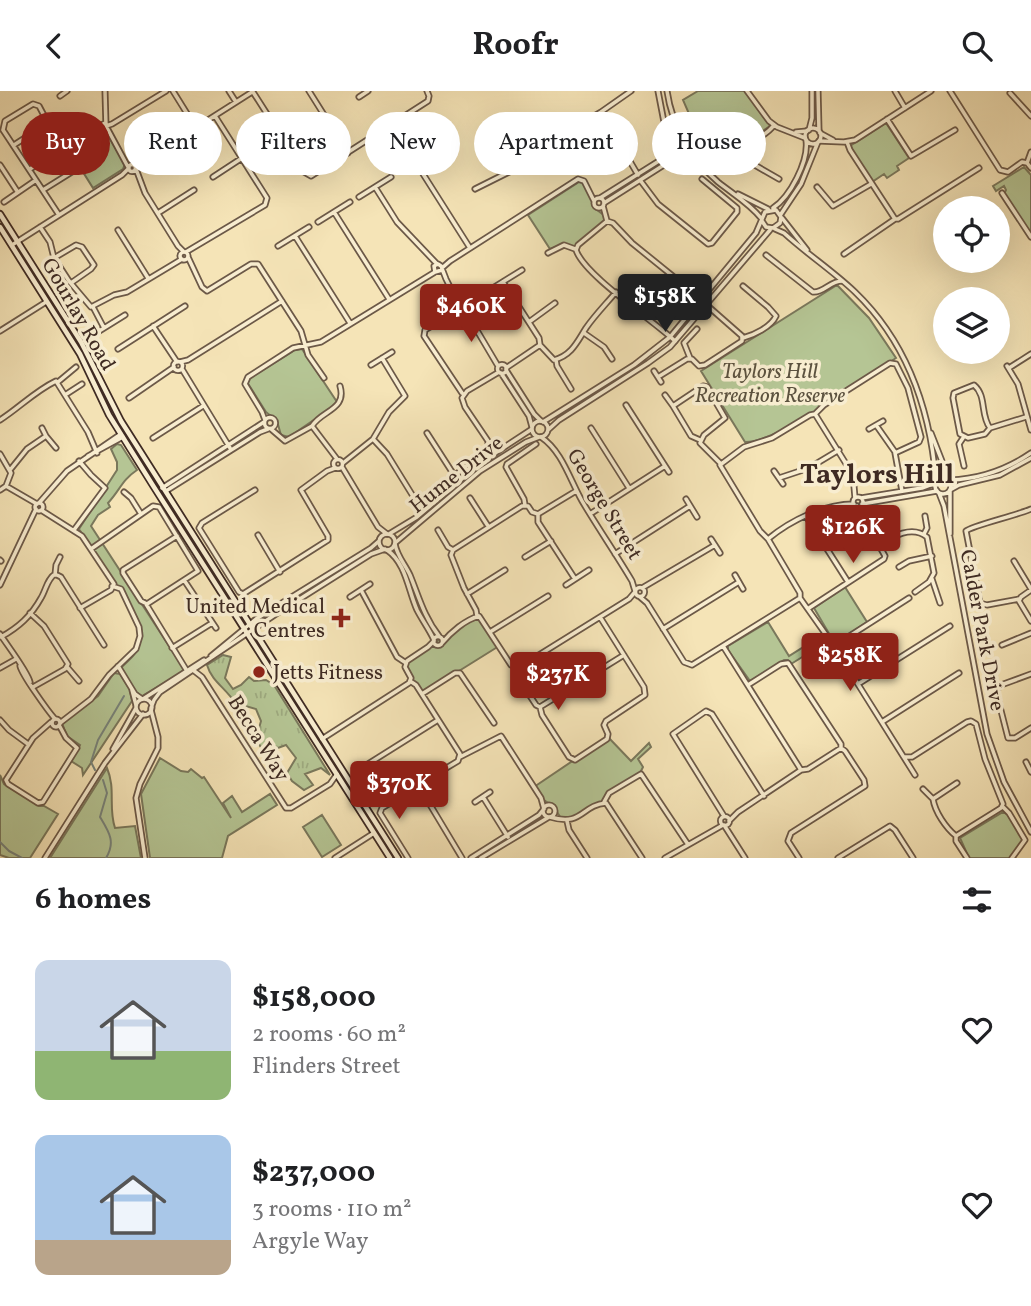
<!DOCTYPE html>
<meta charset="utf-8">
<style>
:root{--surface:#fff;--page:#f2f2f2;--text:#202124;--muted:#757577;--accent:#8f2418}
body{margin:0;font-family:Vollkorn,serif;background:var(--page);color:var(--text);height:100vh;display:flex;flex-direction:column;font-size:26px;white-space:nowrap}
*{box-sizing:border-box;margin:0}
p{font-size:23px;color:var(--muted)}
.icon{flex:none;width:38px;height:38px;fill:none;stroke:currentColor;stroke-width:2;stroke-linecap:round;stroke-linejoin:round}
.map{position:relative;height:767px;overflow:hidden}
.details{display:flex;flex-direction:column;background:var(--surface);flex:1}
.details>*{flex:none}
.guide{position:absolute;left:21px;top:21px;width:990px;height:63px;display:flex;gap:14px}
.buttons{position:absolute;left:933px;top:105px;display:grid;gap:14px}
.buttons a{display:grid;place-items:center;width:77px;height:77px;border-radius:50%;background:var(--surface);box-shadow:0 7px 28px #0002;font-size:35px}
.price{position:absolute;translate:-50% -60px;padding:0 16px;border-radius:7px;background:var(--accent);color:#fff;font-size:23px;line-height:46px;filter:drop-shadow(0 2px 4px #0008)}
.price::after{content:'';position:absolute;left:50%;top:42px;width:21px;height:16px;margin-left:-10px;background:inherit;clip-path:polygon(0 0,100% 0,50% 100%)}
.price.on{background:#222;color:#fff}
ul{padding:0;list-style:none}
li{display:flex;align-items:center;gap:21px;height:175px;padding:0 35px}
li span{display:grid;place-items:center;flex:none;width:196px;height:140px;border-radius:14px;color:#555}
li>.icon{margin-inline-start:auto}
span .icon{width:84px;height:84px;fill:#fffc;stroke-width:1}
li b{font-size:30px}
h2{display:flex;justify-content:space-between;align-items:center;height:84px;padding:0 35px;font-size:30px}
.tag{padding:0 24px;border-radius:32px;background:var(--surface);box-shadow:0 7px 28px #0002;font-size:24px;line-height:63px}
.tag.on{background:var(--accent);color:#fff}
header{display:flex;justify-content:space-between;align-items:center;height:91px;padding:0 35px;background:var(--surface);font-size:32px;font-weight:700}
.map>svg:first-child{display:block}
.grass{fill:url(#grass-tufts);stroke:#7a785c;stroke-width:2}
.park{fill:#b5c594;stroke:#7a785c;stroke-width:2}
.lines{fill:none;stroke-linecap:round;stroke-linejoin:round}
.stream{stroke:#78837b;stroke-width:2}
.minor-casing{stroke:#6c5948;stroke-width:7}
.tertiary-casing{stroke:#6c5948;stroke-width:7}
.secondary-casing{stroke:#3f2b23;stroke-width:8}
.minor{stroke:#f8edd0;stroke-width:3.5}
.tertiary{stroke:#f8edd0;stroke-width:3.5}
.secondary{stroke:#f8edd0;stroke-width:4.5}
.poi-dot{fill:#8f2418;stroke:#f8edd0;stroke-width:2.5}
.labels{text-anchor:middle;stroke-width:7;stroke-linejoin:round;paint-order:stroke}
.street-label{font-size:21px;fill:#3f2b23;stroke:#f8edd0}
.park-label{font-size:21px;font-style:italic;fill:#5c523f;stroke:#f8edd0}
.poi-label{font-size:21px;fill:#3f2b23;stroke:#f8edd0;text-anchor:end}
.district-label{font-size:28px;font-weight:bold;fill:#3f2b23;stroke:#f8edd0}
</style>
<header><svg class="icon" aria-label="back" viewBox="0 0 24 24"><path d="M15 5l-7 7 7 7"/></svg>Roofr<svg class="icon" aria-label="search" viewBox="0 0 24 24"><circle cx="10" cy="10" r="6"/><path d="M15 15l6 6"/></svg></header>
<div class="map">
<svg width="1031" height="767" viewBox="0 0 1031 767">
<defs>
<pattern id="grass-tufts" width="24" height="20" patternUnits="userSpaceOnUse" patternTransform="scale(1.75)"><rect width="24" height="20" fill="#b5c594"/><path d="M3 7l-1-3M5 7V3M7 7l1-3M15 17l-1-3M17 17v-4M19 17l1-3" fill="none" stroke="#9da97f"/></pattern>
</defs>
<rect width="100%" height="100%" fill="#f5e4b7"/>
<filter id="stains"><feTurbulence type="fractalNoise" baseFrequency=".00286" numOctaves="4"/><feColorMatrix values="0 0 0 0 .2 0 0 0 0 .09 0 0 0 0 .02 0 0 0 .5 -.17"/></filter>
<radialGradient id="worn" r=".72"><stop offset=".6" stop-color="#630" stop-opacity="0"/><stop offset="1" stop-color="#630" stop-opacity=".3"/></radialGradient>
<!-- grass -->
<path class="grass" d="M223,564L231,566L225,587L233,598L241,594L249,586L254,590L266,589L274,594L330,684L321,677L305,683L313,694L304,699L292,690L287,682L296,667L286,654L275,658L272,675L256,648L261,630L256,618L235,612C226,597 212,591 207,574Z"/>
<!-- park -->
<path class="park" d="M698,0H745L770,35L718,70L699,46L683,9Z
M886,32L909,67L897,75L899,79L887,87L884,83L872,91L850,55Z
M103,36L125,73L123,78L93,97L68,57Z
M1024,76L1031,84V143L1004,103L1006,99L1004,95L996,100L993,95Z
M579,91L583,92L591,105L593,116L605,125V130L574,156L564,153L550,158L528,124Z
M837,194L869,227L896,267C865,287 778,352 745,351L701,280Z
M302,258L337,311L334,315L289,346L281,344L277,330L266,321L247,291L250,287L295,259Z
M117,353L121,354L137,379C122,389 120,399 108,412L110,416L98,424L91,435L184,578L181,582L142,605L136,601L121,577C124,573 129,570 133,565C146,549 141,533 131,517C126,509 125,499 116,494L79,438L117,379V371L111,358Z
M845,496L867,531L837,551H834L814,517Z
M474,526L482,528L499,555L422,603C414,594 403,583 407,570Z
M768,531L789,565L824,543L828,550L791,573L788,569H784L750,590L728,559V555Z
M114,582L120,583L130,599L132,610L83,684L82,677L71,670L80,654L67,645L62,632L98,605Z
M608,646L631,670L649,652L651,656L638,668L643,676L640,682L609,702L604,711L571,729H562L554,716L541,707L534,696Z
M160,667L181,680L188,681L191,678L202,687L204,686L231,727L223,712L232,705L242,721L270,703L277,714L228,745L222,767H150L141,703Z
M107,677C116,698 108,716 115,737L135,735L141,767H50Z
M0,684L4,693L39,715H44L58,723L30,767H9L0,764Z
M1003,721L1008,724L1023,747V750L1011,767H969L960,747Z
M322,724L341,754L322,766L303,736Z"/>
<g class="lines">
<!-- stream -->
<path class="stream" d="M95,679L91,671L98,649L124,605
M103,689L107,702L100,726C109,741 116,751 106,767
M0,751L9,760L22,767"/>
<defs>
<path id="minor" d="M105,0L106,35L128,76
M173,0L196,37
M229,0L236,11
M309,0L348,62
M631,0L601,21L638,84
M658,0L664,31
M747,0L769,30L777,36L805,47
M895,0L905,17
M950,0L1000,79L1008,81L1022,71L1027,72L1031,77
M253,1L304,81L311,85L428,10L429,5L427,0
M1010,2L1031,25
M60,5L67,0
M359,6L368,0
M887,28L911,65L955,39
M774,34C766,46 750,49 741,60L746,69L779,88
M106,35L112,33L166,0
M3,39L5,30L33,13L39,15L48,32L14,54
M3,39L59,124
M796,41L807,40
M820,42L833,49
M75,49L105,32
M819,50L844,51L855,49L931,0
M847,51L850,59L895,128H898L979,77
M411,64L470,157
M1027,72L1031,61
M128.5 77a3.5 3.5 0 1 1 7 0a3.5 3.5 0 1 1-7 0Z
M0,74L17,100
M136,77L142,71L252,1
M30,78L63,58L67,59L77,75L75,79L43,99
M136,78L145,102L178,155L184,161
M213,86L242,67
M640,89L658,113L708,153L712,152L737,121V117L702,88
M375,96L397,131L437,173
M817,96L833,115L871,93
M475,98L513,79L546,53L601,21
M1002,102L1031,146
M359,106L391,86
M594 112a5 5 0 1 1 10 0a5 5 0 1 1-10 0Z
M600,107L686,53
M4,111L36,89
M604,112L689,58
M603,115L607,130L578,154L576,159C584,184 653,229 675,250
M334,121L389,208
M158,122L194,99
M607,130L613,132L632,152L690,199
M318,131L350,111
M40,136L50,151L54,167L69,190L91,216L114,204L127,201L182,168
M118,139L148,187
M295,145L350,232
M12,154L122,84L129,77
M278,155L309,136
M186,161L265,114L267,107L215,25
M180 165a4 4 0 1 1 8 0a4 4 0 1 1-8 0Z
M548,162L564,154L575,158
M844,163L895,128
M766,164L813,201C824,202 830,190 842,190
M188,166L202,196L207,200L251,173H258L301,240L308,264L324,287
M54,167L76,154L82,156L94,174L91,178L71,192
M442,177L450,170L578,88L584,90L594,110
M442,179L435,181L434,175L438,173L441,175L446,188L461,218L469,226L498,275
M503,191L539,247L540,254
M743,195L768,216L776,225C771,236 754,244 743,247
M480,205L522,179
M460,210L465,215L468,224
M93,216L104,237
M449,225L425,239L424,245L462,302
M529,231L555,212
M153,235L177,271
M0,240L46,211
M584,242L604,256L612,268
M88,247L125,224
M118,258L185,215
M690,267L684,252L697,238
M556,269L557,275L571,298
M173.5 275a4.5 4.5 0 1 1 9 0a4.5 4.5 0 1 1-9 0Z
M180,271L188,269L282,210
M497.5 278a4.5 4.5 0 1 1 9 0a4.5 4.5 0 1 1-9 0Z
M371,274L392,261
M1007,275L1018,293L1031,339
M506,277L540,254L554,269C572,264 577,251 586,237C595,224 606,213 616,201
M1009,277L1031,263
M182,278L230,357
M506,279L534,323L541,330
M654,280L661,291
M501,282L529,325L532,336
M658,286L687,268H692L699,275L705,274L742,250V245L701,209
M58,291L76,276
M974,294C987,305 980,324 990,337L985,343L968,347L960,343L953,307L954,302Z
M65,304L82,293
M665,304L673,315
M129,307L174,276
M626,314L669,381
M815,323L824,314L890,272L896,273L908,297L921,346L919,351L895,362L902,400
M815,323L853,384L855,407
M264.5 332a5.5 5.5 0 1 1 11 0a5.5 5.5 0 1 1-11 0Z
M0,329C19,317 35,300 56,290L88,341L97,362
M265,329L262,321L245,293L248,286L293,257L321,251L435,181
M876,334L895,361
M312,335C322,319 347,319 340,295
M42,337L46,345L56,357
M591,337L629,397
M990,337L1026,326
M271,338L285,350L312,335L337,368
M869,338L883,330
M427,342L454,384
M541,346C562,360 570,389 582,410C598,437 616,463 632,490L635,500
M153,347L203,315
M963,347L959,353L964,375
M373,348L389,321L405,305L382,267
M700,349L691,345L673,315L703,295L707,296L725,327L704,344L700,352L720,372
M0,363L11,382L6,395
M88,365L123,346
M333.5 373a4.5 4.5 0 1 1 9 0a4.5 4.5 0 1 1-9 0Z
M343,372L373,348L387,363L416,410L420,412L423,411L488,357V350L465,316L462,307L467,300L499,281
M342,376L378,436L387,443
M10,379L27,358L46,345
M774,380L783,393
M779,387L809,377L839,359
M162,397L264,331
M0,399L6,395L37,413
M255,399L202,432L199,437L239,501L243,503L328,449V445L301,399L327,380L335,377
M166,400L260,341L268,338
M124,401L131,407L141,423
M853 411a5 5 0 1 1 10 0a5 5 0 1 1-10 0Z
M470,407L488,435
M861,407L922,397L935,392
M686,408L697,426
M39,412L67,380L121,343
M35 416a4 4 0 1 1 8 0a4 4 0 1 1-8 0Z
M862,413L937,400
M525,414L524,408L506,376L507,373L536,353
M41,419L82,445L114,493L111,499L80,517
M590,423L665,375
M538,424V431L575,488
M806,425L848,491
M74,439L105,397L91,384L79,370
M438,439L448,456L453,459
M924,443L927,437L925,425
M258,444L280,481
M711,448L720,462
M768,448L760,440L720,374L744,356L772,347L810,324L815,323
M395,453C397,465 405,473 410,484C419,506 424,526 439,545
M879,454C893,445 912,434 927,446L934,482L929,491L915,501
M91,458L153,415L159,416L198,480L147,513L141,510L123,482V479L177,445
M387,459C406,472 408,499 417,519C422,529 429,538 434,549
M615,463L690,415
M525,466L551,450
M0,469L1,470
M1014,470L1031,498
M899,476L909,470L932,465
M55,484L56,474L60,466
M735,484L743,498
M932,488L940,512
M184,489L216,537
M0,494L36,418
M566,494L589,479
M635.5 501a4.5 4.5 0 1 1 9 0a4.5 4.5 0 1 1-9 0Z
M642,497L715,454
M361,499L397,566L406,572
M1031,499L1021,506L1019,510L1031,530
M467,503L505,479
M350,506L370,493
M640,506L647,512L684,571L692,574L800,507V502L768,448C791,429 824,413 854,413
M800,507L834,555L915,684
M1019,508L987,514L980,512L966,440C971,435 1018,424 1031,418
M146,513L187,580
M809,517L884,468L885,465L857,415
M30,522L44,535L68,573L65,578L33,596
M477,525L476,519L464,497L451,464L453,459L522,415H528L532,421L538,423L576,400
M663,538L739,491
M490,541L548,505
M0,543C7,554 28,581 30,591
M433.5 550a4.5 4.5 0 1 1 9 0a4.5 4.5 0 1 1-9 0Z
M1,546C19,536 31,525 41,507C46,499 47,488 55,483L61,486L104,554
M442,552C451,541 465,529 479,525L511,574L518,577L629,508L635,501
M1002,554L1031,542
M723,555L801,679
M834,555L909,507
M172,557L212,532
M20,575C22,584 48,620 55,628
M118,575L135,603L142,608
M67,576L79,590
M0,577L16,568
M516,577L517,585L536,614L540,616L624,564
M193,579L202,586L286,717H291L330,693L337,683
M1031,583L1001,594L996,600L1008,647H1015L1031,637
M410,590L416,594L460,663L458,670L423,691L420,697L462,767
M858,593L950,535
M132,599L136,614
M422,603L455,582H460L494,632
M540,616L542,624L569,666L575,669L607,648L608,643L604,634L606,630L645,604L644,596L600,526
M52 632a4 4 0 1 1 8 0a4 4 0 1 1-8 0Z
M0,629L9,639L28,653
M51,631L33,647L6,689L8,693L38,712L43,711L77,657L66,647L59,634
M882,631L959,582
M60,632L91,608L109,584L136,558L140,545L139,536L121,498L112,495
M322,648L409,592L411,587L405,576L407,570L428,556L434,550
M460,666L501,645L541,707L544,718
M904,666H912L967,631L971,630L976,633L985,668L1003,713L1001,717L956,745V750L967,767
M1026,671L1031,681
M360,678L438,629
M923,698L933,708
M483,706L508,746
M475,711L490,701
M604,711L609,702L641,683L687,752
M543 720a6 6 0 1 1 12 0a6 6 0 1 1-12 0Z
M1002,715L1009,722L1025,749L1012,767
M724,725L673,643L706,620L712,623L764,705
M720.5 730a4.5 4.5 0 1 1 9 0a4.5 4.5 0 1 1-9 0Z
M550,726C583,736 581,714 606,712L642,767
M567,730L569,739L587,767
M729,730L738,721L801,679L808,678L841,657V653L788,572L781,573L748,594
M724,734L745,767
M956,745C946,737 935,721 933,708L957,692
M145,767L136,707L140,693L158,657V646L151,619
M335,767L374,742
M408,767L380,722L382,717L412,699L420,697
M471,767L539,724L543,719
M481,767L549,726
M665,767L723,734
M799,767L788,750L791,742L865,695L864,689L845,660L841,657
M838,767L890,735L895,739L913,767"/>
<path id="tertiary" d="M667,0C672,35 691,68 718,91C733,103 749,112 761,127
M818,0L819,40
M805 45a8 8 0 1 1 16 0a8 8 0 1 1-16 0Z
M809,39L812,27V0
M738,103L768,118
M773,117C790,106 809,70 806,49
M781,123L801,93L818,51
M782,127L807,159
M775,138L784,142C807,163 833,180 855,201C907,251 930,319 936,389
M532 338a8 8 0 1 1 16 0a8 8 0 1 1-16 0Z
M543,331L634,274L670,246L756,142L765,121L776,119L781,126L780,132L773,137L766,136L762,130
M548,339L559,329L648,272L670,256L770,139
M931,342L949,388
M935 395a8 8 0 1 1 16 0a8 8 0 1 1-16 0Z
M950,389C980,388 1006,379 1031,362
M950,399L959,394L1000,384L1031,367
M939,402L944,415L987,643L1004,691L1031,741
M389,443L417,426L483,370L532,338
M950,443V399
M379 451a8 8 0 1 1 16 0a8 8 0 1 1-16 0Z
M395,452L480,380L526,351L539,346
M211,565L256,528L371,457L379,450
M143,608L204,569
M136 616a8 8 0 1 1 16 0a8 8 0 1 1-16 0Z
M151,617L154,609L160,601L276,523L371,463L385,458
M113,658L136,617
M45,767L105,672L143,623"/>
<path id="secondary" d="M0,123L81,251L121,330L398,767
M0,136L80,263L109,324L152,393L390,767"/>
</defs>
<!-- minor casing -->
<use href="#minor" class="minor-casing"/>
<!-- tertiary casing -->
<use href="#tertiary" class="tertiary-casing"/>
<!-- secondary casing -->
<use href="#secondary" class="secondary-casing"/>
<!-- minor -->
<use href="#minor" class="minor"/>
<!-- tertiary -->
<use href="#tertiary" class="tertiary"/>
<!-- secondary -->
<use href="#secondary" class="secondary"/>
</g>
<!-- markers -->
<g class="poi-dot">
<path d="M337.5 516.5h7v7h7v7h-7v7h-7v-7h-7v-7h7z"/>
<circle cx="259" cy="581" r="7"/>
</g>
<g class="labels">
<!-- street labels -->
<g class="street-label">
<text transform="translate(79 223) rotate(60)" y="7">Gourlay Road</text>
<text transform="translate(456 383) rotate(-38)" y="7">Hume Drive</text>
<text transform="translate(605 413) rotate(59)" y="7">George Street</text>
<text transform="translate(983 539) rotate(79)" y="7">Calder Park Drive</text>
<text transform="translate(259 647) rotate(58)" y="7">Becca Way</text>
</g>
<!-- park labels -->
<g class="park-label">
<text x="770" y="287">Taylors Hill<tspan x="770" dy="24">Recreation Reserve</tspan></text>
</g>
<!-- poi labels -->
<g class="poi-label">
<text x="325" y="522">United Medical<tspan x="325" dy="24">Centres</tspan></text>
<text x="273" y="588" text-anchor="start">Jetts Fitness</text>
</g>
<!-- district labels -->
<g class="district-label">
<text x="877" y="392">Taylors Hill</text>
</g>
</g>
<rect width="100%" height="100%" filter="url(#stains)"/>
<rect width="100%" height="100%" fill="url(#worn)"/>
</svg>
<div class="buttons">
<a><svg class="icon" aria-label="locate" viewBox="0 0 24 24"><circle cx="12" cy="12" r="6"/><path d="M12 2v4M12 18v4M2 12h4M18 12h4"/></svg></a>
<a><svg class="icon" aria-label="layers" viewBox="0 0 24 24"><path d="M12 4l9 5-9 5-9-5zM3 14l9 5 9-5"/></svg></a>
</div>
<b class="price on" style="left:665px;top:243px">$158K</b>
<b class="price" style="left:471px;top:253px">$460K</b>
<b class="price" style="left:853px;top:474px">$126K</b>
<b class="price" style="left:850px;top:602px">$258K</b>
<b class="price" style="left:558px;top:621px">$237K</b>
<b class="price" style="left:399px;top:730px">$370K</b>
<div class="guide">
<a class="tag on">Buy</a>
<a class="tag">Rent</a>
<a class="tag">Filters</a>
<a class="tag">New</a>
<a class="tag">Apartment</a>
<a class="tag">House</a>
</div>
</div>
<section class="details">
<h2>6 homes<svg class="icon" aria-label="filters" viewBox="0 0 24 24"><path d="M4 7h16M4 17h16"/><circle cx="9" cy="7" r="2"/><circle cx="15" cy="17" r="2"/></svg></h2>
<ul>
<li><span style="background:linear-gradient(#c9d6e8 65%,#8fb573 0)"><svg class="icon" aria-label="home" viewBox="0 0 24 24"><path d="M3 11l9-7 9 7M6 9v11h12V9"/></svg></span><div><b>$158,000</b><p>2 rooms · 60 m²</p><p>Flinders Street</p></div><svg class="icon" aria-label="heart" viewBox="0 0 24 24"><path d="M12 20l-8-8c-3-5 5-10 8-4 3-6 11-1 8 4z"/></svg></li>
<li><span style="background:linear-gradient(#a9c7e8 75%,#b9a48a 0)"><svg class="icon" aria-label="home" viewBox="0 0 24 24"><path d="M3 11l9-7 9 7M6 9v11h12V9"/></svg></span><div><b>$237,000</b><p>3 rooms · 110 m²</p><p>Argyle Way</p></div><svg class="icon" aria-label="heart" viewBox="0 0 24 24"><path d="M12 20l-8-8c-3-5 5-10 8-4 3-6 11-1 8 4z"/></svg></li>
</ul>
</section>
